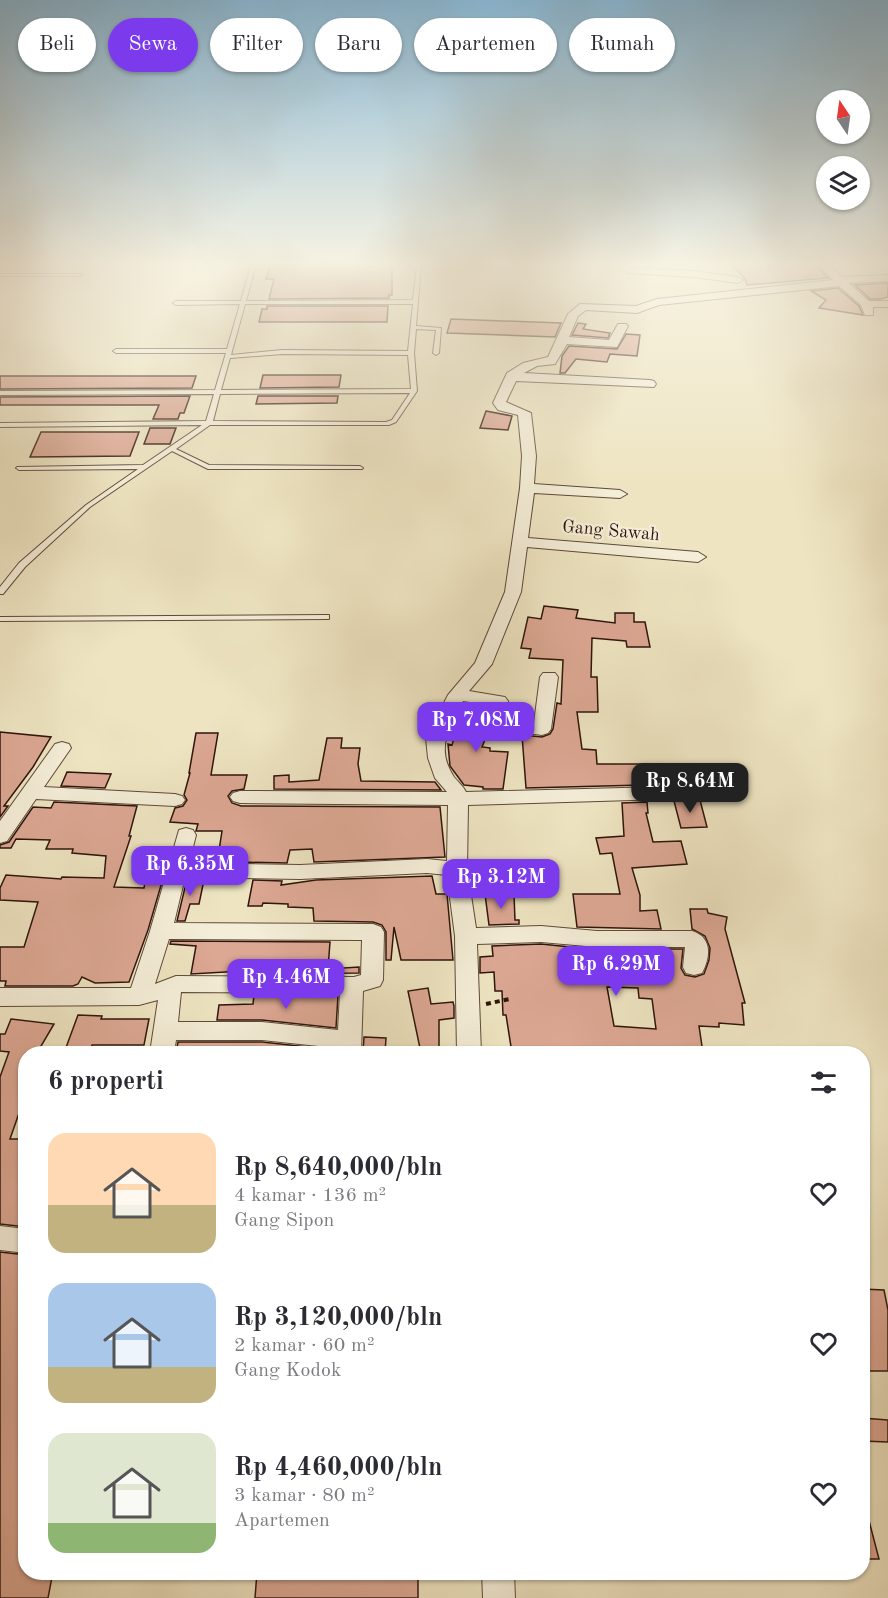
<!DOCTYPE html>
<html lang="id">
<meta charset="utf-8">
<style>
:root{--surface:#fff;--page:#f7f7f7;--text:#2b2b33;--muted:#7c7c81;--accent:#7c3aed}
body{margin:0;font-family:"Old Standard TT",serif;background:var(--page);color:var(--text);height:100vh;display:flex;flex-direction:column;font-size:22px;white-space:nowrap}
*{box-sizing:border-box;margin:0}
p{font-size:20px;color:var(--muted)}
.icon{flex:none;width:33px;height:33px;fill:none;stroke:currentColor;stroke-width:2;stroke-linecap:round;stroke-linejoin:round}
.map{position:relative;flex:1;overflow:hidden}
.sheet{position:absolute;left:18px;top:1046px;width:852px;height:534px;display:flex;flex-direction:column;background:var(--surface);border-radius:24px;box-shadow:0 2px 4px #0004}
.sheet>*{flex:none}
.hud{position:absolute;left:18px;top:18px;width:852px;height:54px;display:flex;gap:12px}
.needle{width:39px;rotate:347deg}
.controls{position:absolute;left:816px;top:90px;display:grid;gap:12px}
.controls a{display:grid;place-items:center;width:54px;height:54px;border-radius:50%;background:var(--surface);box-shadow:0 2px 4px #0004;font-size:30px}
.price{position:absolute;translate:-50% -51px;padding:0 14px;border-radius:12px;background:var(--accent);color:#fff;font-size:20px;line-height:39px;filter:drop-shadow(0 2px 3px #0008)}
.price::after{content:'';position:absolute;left:50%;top:36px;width:18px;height:14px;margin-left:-9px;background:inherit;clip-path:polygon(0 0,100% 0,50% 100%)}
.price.active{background:#222;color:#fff}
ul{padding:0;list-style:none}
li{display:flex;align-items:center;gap:18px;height:150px;padding:0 30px}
li span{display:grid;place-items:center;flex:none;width:168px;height:120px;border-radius:18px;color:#555}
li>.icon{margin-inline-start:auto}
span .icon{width:72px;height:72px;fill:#fffc;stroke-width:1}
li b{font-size:26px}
h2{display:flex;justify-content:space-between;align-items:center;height:72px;padding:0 30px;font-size:26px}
.tag{padding:0 21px;border-radius:27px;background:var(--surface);box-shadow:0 2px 4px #0004;font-size:21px;line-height:54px}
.tag.active{background:var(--accent);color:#fff}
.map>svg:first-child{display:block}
.building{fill:#dca793;stroke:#2e150c;stroke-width:1.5;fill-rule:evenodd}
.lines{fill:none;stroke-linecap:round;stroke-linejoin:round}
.service-casing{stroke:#5e4939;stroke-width:2}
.minor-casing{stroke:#5e4939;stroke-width:2}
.path{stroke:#2e150c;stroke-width:4;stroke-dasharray:5 4;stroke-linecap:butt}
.service{fill:#f4edd7;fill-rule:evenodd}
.minor{fill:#f4edd7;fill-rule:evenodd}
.labels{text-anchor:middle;stroke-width:4.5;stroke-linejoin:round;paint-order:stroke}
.far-street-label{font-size:18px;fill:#2e150c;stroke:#f4edd7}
</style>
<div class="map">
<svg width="888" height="1598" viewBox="0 0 888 1598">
<rect width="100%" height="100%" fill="#eee4c1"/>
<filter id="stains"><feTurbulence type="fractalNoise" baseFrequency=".00333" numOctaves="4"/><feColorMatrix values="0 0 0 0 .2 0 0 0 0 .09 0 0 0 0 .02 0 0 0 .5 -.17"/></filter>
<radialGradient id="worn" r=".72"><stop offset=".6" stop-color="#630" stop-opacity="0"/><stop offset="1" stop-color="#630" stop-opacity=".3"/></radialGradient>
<!-- building -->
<path class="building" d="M270,265L392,266V295H389V298L269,299L274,279H266Z
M732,265H816L828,278L747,285L745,279Z
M888,283V297L880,299H870L855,285Z
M838,288L859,306L863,315L819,308L826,300L811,291Z
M267,306H388L387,322H259L262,309H267Z
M451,319L561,323L555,337L447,333Z
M578,323L586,324L583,329L610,333L608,338L572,335Z
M626,334L640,335L637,356L610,354L607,362L576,359L565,373H560L562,356L569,346L617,349Z
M263,375H341L339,387L260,388Z
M0,376H196L192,388L0,389Z
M190,396L184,413H180L178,419H153L159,405H0V397Z
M258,396H338L337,403L256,404Z
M486,411L512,416L508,430L480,428Z
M150,428H176L170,444H144Z
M41,432H139L130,456L30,457Z
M544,606L578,610L576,618L615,623V613H634V622H645L650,647H627L626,641L592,638L591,677H597L598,712H577L582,749L596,750L597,764H643V785L526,788L522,735L542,737L550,734L553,729L557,703L561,704L563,660L529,658L531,649L521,648L528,617L541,619Z
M464,703L484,707L480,719L484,720V725L489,730L482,747L490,748V751L508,752L503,789H483V787L464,785L450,766L448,744L452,745Z
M0,732L51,737L33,767L4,806H8L0,817Z
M196,733H218L211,775H247L244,789L232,791L228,796L232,803L241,806L440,807L445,857L314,862L312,849L290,850L287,863L236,862V857H218L222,831H196L198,824L170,822L175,808L183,806L187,800L184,795L190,773H189Z
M327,738H342L341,748H360L358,764L361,781L435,782L441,790L274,789V776L289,775V782L319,780Z
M67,772L111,774L105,788L61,786Z
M700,800L707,827L681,828L674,801Z
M54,802L137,806L129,836H131L114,887L144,888L146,876L164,875L148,930L129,982L95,983L82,977L78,984L73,986H5L6,981H0V947H24L38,902L0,900V888L6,875L61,879L62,877L104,878L106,856L72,853L73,849H46L50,840L16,839L11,848H0V845L9,842L33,807L51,808Z
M647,802L648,813H646L653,842L681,841L687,864L632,868L640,895V911L657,910L661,929L577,927L573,894H620L612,853L600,854L596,838L624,836L622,803Z
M432,876L436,894H447L453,960H401L394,927L391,960H386V932L382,925L373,922L314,921L313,908L288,907V904L263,903L262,906H248L253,880L282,881L281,885L316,880Z
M187,879L204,880L199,904H190L185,921H177Z
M485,894L514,895L515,920H519V924L489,925Z
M690,909H707L708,913L727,917L725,929L745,1003H742L744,1025L719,1023V1027L699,1026L703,1053H512L506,1015H503L502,991H495L494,972L480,973V957L493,956L492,946L541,944L570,947L573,964L635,966L633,949H683L681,968L685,975L695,977L704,974L709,960L710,948L705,936L692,929ZM607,987L638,988L639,998L652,999L656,1029L614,1026Z
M171,941L330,942L328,969L359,967V973L258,974L259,970L191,974L196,946L170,944Z
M428,988L431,1004L453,1002L454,1006V1018L439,1020V1053H421L408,991Z
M254,995H338L336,1028L262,1020H217L219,1005L253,1004Z
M78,1015L102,1016L101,1019H149L144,1045H92L90,1053H64Z
M11,1019L54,1024L37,1053H26V1093L10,1139H26V1227L0,1224V1077L9,1052L0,1051V1034H5Z
M364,1037L386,1038L385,1053H363Z
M178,1042H262L335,1050V1053L273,1051L272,1053H176Z
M0,1252L26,1255V1572H53L48,1598H0Z
M862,1289L884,1290L888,1310V1371H862V1328H866L862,1311Z
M862,1418L888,1420V1442L862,1441Z
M862,1513H867L879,1559H862Z
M257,1572H418V1598H255Z"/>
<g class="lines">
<defs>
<path id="service" d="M251,265H256L246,301L413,300L417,265H421L416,326L441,328L439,353L436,355L433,353L436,330L416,329L414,353L417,391L396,422L389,425H210L176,449L209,465L360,466L363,468L362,469H208L172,451L90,507L25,567L3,594H0V587L19,563L86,505L138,469L19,470L16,468L17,467L143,465L202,425L0,427V423L206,421L214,394L0,395V391L215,390L226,353H116L113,351L116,349H227L240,304L176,305L173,303L176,301H241ZM245,304H413L408,351L282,350L231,355ZM282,354L408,355L411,389L221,390L230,358ZM410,393L392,420L386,422L213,421L220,394Z
M0,274H80L82,275L80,276H0Z
M326,615H329V619L0,621V617Z"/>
<path id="minor" d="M818,265H830L842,277L888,275V281L849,283L869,301H888V307H873V315H865L861,305L839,286L659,305L637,313L586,310L578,316L569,337L609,340L618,324H626L628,326L617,347L567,344L555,364L537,366L524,373L650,380L654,381L656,384L654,387L516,381L506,402L531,413L536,456L534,484L620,490L627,494L620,498L534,493L528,538L698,552L706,557L698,562L527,547L521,592L492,664L469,691L505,697L508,701L505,720L534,723L540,677L543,673H555L558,677L551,729L548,733L542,735L489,728L486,724L489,705L463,701C449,728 435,748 454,777C458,782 463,786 466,792L699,786L706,788L709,792L706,796L699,798L468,805L467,869L476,928L541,926L597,931H692C712,937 711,956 702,973L694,975L686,973L683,967L685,947H597L541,942L477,944L481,1053H457L455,936L447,875L427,873L300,879L185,877L174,923L373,924L381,927L384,932L383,980L380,986L363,991L361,1053H337V1048L262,1040H176L174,1053H150L158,1000L139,1005L0,1006V988H131L150,931L179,830L186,828L193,830L196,835L189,863L300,865L427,859L447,861L448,805L240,803L233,801L230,797L233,793L240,791L447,792L435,778L428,758L426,738L448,695L475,663L505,592L520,488L522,456L518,415L498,410L493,403L507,373L523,363L548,357L568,314L580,304L636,306L657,299L833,280ZM169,939L362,940L361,975L354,977L176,976L155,984ZM181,992L340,993L338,1030L262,1022H178Z
M632,268L694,271L738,277L743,280L738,283L694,277L628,273L627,271Z
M62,742L69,744L71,748L44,787L175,794L182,796L185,800L182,804L175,806L36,799L7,841L0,843V821L55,744Z
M0,1226L26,1229V1253L0,1250Z
M482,1572H514L515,1598H483Z"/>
</defs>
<!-- service casing -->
<use href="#service" class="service-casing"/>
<!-- minor casing -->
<use href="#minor" class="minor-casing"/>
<!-- path -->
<path class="path" d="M486,1004L510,999"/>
<!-- service -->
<use href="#service" class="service"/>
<!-- minor -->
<use href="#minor" class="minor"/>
</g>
<!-- sky -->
<linearGradient id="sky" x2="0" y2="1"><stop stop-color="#89b8d5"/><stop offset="0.54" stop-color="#f7f3e3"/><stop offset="1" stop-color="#f7f3e3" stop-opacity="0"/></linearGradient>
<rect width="888" height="489" fill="url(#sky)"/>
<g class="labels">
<!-- far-street labels -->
<g class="far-street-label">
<text transform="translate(611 530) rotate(5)" y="6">Gang Sawah</text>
</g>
</g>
<rect width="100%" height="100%" filter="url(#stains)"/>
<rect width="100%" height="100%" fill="url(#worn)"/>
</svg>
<div class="controls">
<a><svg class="needle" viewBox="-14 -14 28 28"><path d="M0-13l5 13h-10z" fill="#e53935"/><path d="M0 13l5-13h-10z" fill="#7c7c81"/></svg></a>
<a><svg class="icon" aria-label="layers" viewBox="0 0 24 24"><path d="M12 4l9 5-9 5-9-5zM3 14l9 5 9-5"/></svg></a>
</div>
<b class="price" style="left:476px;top:753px">Rp 7.08M</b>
<b class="price active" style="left:690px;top:814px">Rp 8.64M</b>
<b class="price" style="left:190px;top:897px">Rp 6.35M</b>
<b class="price" style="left:501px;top:910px">Rp 3.12M</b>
<b class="price" style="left:616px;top:997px">Rp 6.29M</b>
<b class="price" style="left:286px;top:1010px">Rp 4.46M</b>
<div class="hud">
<a class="tag">Beli</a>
<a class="tag active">Sewa</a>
<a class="tag">Filter</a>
<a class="tag">Baru</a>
<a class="tag">Apartemen</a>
<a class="tag">Rumah</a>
</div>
<section class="sheet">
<h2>6 properti<svg class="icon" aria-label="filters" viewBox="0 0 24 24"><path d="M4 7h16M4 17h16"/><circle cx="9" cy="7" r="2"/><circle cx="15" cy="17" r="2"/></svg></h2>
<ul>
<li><span style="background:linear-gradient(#ffd9b3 60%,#c2b280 0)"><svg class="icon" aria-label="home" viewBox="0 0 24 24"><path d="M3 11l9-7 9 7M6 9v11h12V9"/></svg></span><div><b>Rp 8,640,000/bln</b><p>4 kamar · 136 m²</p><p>Gang Sipon</p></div><svg class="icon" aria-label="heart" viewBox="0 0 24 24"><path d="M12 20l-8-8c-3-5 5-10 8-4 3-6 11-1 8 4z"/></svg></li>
<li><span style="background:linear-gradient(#a9c7e8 70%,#c2b280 0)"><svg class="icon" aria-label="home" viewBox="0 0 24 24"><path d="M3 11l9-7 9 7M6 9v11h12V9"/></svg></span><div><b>Rp 3,120,000/bln</b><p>2 kamar · 60 m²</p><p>Gang Kodok</p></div><svg class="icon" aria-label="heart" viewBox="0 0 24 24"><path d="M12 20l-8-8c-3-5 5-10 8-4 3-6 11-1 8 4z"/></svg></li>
<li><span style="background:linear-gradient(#dfe7d0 75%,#8fb573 0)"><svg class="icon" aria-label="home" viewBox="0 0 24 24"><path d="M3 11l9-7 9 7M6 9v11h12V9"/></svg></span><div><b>Rp 4,460,000/bln</b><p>3 kamar · 80 m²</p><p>Apartemen</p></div><svg class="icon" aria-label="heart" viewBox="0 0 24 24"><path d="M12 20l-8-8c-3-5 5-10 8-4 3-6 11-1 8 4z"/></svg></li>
</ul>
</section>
</div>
